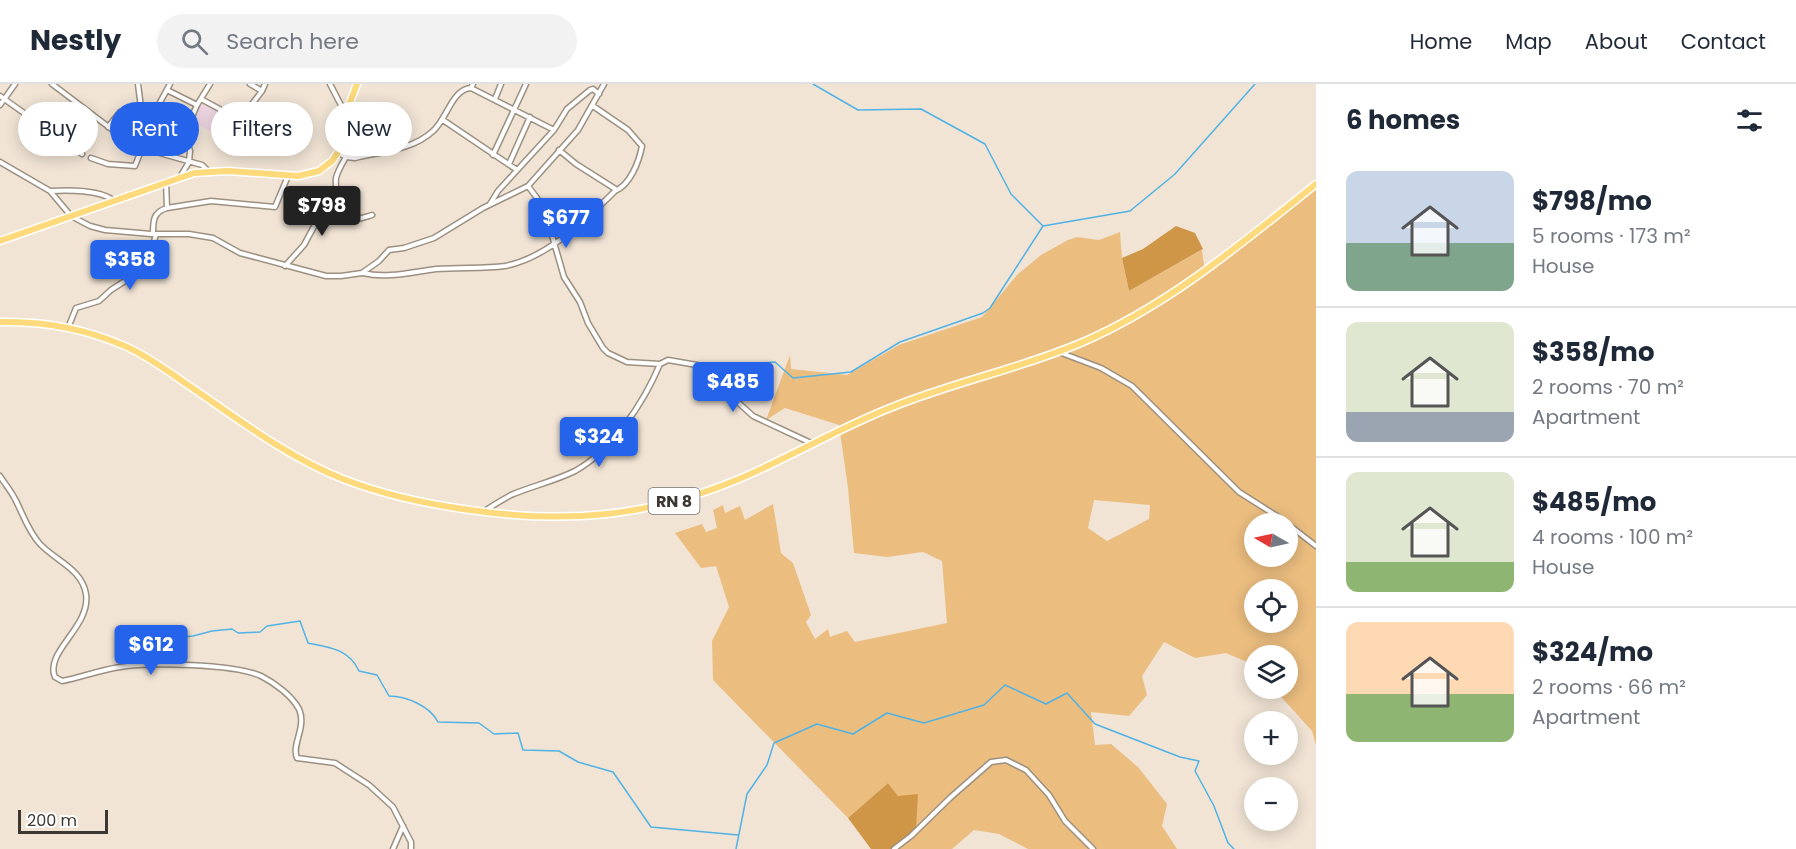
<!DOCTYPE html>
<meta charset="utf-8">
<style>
:root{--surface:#fff;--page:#f2f2f3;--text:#1f2937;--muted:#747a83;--line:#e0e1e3;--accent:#2563eb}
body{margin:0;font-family:Poppins,sans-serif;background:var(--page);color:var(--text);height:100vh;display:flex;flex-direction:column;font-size:22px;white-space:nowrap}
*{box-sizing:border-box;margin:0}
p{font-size:20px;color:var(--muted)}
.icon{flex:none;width:33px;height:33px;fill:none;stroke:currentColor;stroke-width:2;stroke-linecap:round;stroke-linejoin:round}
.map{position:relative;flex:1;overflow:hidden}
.side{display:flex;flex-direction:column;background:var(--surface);width:480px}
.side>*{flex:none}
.banner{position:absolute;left:18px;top:18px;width:570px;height:54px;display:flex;gap:12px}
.needle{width:39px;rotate:279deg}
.controls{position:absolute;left:1244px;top:429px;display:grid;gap:12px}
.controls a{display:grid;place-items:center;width:54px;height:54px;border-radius:50%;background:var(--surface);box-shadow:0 3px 15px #0003;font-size:30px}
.scale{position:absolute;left:18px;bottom:15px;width:90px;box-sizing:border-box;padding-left:6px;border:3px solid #3c3731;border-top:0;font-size:16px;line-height:21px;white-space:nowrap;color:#3c3731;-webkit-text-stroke:4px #fff;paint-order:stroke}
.price{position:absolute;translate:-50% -51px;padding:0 14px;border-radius:6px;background:var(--accent);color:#fff;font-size:20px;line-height:39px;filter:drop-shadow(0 2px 3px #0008)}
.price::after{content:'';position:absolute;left:50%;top:36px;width:18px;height:14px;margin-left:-9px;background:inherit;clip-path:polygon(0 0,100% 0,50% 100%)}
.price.selected{background:#222;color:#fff}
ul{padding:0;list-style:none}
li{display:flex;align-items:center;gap:18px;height:150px;padding:0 30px}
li+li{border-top:2px solid var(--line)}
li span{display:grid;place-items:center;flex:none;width:168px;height:120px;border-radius:12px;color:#555}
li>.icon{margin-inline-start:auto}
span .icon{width:72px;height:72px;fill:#fffc;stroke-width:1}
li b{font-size:26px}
h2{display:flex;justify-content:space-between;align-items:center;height:72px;padding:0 30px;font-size:26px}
.chip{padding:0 21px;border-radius:27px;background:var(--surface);box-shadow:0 3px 15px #0003;font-size:21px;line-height:54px}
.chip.selected{background:var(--accent);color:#fff}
header{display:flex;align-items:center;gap:36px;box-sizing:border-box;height:84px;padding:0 30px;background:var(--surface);border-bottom:2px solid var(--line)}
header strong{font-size:28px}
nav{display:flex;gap:33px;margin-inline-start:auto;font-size:21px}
.search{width:420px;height:54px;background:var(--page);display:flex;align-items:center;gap:15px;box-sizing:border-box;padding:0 21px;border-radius:33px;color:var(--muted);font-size:22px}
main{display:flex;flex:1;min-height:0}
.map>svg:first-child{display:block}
.medical{fill:#ecd5e1}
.green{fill:#ebbd7f;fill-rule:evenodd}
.forest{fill:#ce9646}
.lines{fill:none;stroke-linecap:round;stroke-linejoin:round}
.stream{stroke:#50b2e5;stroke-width:1.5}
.minor-casing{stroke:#9c9081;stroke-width:7}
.major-casing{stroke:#fff;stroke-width:9}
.minor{stroke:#fff;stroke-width:4}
.major{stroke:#feda7c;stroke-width:6}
.labels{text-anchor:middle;stroke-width:6;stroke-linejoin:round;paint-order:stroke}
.shield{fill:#fff;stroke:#76736f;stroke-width:1.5}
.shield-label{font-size:16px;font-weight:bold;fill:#3c3731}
</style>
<header>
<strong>Nestly</strong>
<div class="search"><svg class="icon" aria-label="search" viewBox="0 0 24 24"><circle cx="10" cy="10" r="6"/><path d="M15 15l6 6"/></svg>Search here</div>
<nav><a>Home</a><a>Map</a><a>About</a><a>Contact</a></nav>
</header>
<main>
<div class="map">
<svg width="1316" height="765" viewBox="0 0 1316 765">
<rect width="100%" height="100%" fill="#f1e4d5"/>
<!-- medical -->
<path class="medical" d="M203,18L225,30L215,50L192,37Z"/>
<!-- green -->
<path class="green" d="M1316,105V661L1312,647L1274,605L1287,604V572H1254V581L1226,569L1195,574L1164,558L1142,592L1147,611L1129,632L1091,628L1095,661L1111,660L1138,683L1167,720L1162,742L1177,765H1028L999,750L974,746L952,765H893L898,712L888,699L848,734L713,596L712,557L729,523L716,482L701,484L675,449L702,440L706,448L717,444L713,426L723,421L725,429L740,422L745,436L773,420L781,469L793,479L811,531L806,538L815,555L828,545L830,553L847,547L855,558L947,539L942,477L923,468L887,473L854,469L848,404L839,341L785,324L766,336L790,271L791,285L847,291L899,261L982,233L1017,191L1041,171L1068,156L1077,153L1099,156L1120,148L1122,174L1129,207L1202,166L1205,190ZM1094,416L1150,421L1149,435L1107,457L1088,444ZM1254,440H1287V472H1254ZM1254,506H1287V538H1254Z"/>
<!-- forest -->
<path class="forest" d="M1176,142L1195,149L1203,165L1129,207L1122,174L1143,165Z
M888,699L898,712L918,710L916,744L893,765H871L848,734Z"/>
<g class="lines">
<!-- stream -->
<path class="stream" d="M813,0L858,26L921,25L985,60L1011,110L1043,142
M749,280L775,278L793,294L851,288L900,258L983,229L990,224L1043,142L1130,127L1175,90L1255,0
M137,557L193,552L212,547L232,545L238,549L260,548L267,542L300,537L308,559C329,563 349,565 359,587L377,591L389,612C406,612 430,622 438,638L479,639L494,650L518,649L523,666L559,667L578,678L613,688L651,743L738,751
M736,765L747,710L767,681L774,659L817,640L853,650L887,629L924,639L984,621L1005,601L1046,620L1067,609L1095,640L1180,673L1199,677L1195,687L1214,722L1228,759L1234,765"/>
<defs>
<path id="minor" d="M52,0L114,47L142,64L202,81L208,87
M138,0C141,23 143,49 156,68
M330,0L345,29
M471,4L554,46
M167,6L197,21L185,49L190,67L189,78L180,93
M262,7L265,0
M0,12L82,70
M201,15L240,36L262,7L250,0
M495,15L501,0
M0,21L15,0
M197,21L210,0
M443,36L517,86
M108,43L120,28L135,33L143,32
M146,44L170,0
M559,66L576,80L617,106
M339,69L346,73L355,74C380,68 413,66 433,47C447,35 452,5 471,4L473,0
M493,71L526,0
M346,73C342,80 338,86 336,94C335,100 339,132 344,135C352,138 365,133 372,131
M91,74L108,80L135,82L142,64
M0,78L50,107L71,132L90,142L105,146L151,150H189L213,154L240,169L326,192H341L362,189L379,177L389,166L404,164L434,154L483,124L528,102L578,46L604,0
M509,80L530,33
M528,102L537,114L551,148L564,193L580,218L588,239L603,264L608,269L627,278L660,280L668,276L697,281L753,332L811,359
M51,107C68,106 99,106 113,116
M490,120L498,107L554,46L567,25L590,6L593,5L599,10
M167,124L211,117L275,123L288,92
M153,150C153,137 153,128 167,124L166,98
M285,182L304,161L330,113L337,106
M363,189C386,195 412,188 436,185C459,183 484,185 505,182C547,174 586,136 615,107C630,101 639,78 642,62L628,46L593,22
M68,244L76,224L99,217L111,206L131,193L149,177L156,150
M1059,268L1101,284L1132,302L1239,408L1280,434L1316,462
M0,392C5,400 11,407 15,415C23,430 28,447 40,460C56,477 82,485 86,510C91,543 44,568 55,593L62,597C82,593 100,586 120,583C149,578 235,580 261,592C275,599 292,612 299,625C307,643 291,661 297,674L335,679L369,701L393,723L411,758V765
M483,428C492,422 502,416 511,411C532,402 555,397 575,387C613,366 644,318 660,280
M393,765L403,742
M894,765L911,752L951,713L991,678L1006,676L1026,686L1049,711L1065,737L1093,765"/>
<path id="major" d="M0,157L194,89L228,87L298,92L319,87L332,77L342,62L347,47L346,29L357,0
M0,238C44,237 87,245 127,263C149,273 169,288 188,301C238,335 287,373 343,395C384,411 426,420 470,426C567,440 648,433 739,395C791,373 839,344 890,324C953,298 1020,285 1083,258C1170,220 1242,159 1316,100"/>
</defs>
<!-- minor casing -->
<use href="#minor" class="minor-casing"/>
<!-- major casing -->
<use href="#major" class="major-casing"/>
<!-- minor -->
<use href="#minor" class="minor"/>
<!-- major -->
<use href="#major" class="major"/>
</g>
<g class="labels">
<!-- shield labels -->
<rect class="shield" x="648.5" y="404" width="51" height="26" rx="4.5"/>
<g class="shield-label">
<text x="674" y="423">RN 8</text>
</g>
</g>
</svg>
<div class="controls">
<a><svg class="needle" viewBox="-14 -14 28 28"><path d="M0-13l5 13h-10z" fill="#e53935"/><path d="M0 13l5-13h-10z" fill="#747a83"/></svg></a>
<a><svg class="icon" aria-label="locate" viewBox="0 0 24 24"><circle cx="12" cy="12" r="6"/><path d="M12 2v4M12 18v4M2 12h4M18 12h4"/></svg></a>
<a><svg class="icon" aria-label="layers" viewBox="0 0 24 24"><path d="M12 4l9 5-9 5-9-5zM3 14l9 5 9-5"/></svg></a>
<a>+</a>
<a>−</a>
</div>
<div class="scale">200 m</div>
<b class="price selected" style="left:322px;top:153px">$798</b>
<b class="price" style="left:566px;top:165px">$677</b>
<b class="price" style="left:130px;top:207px">$358</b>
<b class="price" style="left:733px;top:329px">$485</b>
<b class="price" style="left:599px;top:384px">$324</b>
<b class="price" style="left:151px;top:592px">$612</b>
<div class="banner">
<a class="chip">Buy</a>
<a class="chip selected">Rent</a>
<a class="chip">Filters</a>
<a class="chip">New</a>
</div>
</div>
<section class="side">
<h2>6 homes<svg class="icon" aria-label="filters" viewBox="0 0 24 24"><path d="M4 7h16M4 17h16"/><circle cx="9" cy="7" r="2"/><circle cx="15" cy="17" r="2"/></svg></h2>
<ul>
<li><span style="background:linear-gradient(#c9d6e8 60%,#7fa58c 0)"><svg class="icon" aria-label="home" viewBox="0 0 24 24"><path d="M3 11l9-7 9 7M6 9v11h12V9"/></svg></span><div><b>$798/mo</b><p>5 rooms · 173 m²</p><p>House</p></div></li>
<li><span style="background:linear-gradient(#dfe7d0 75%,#9aa5b1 0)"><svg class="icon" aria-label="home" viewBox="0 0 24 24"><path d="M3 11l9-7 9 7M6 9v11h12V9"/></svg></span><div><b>$358/mo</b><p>2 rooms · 70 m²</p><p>Apartment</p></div></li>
<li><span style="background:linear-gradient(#dfe7d0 75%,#8fb573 0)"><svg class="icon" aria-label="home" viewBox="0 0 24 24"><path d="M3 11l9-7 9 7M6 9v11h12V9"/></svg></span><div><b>$485/mo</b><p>4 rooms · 100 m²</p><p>House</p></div></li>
<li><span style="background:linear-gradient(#ffd9b3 60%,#8fb573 0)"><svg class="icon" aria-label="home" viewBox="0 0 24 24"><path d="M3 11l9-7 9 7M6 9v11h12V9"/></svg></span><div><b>$324/mo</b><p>2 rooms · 66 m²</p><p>Apartment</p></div></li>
</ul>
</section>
</main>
